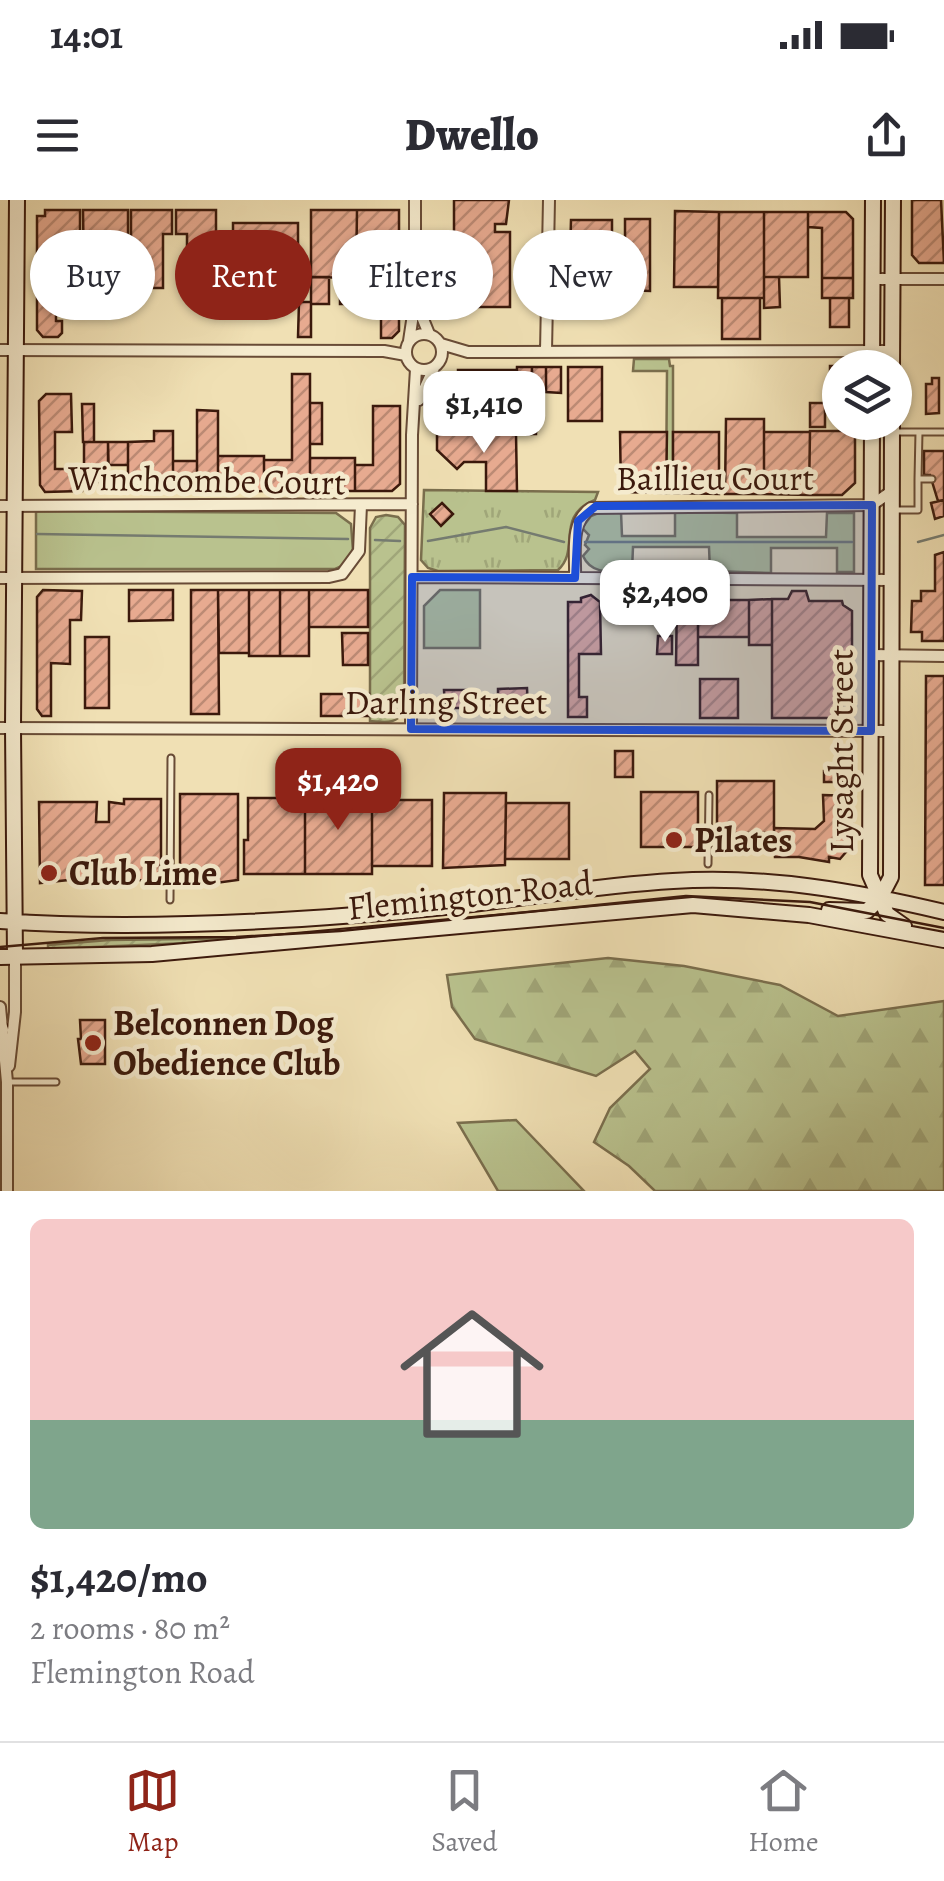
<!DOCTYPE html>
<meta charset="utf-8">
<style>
:root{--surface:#fff;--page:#f2f2f3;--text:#2b2b33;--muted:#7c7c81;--line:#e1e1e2;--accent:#8f2418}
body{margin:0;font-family:Alegreya,serif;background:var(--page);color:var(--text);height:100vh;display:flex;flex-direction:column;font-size:38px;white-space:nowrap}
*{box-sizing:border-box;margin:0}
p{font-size:32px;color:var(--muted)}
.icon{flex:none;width:55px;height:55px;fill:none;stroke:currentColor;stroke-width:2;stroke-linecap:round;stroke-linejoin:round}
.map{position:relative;height:991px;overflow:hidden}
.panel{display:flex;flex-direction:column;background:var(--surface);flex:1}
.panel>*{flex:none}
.banner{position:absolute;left:30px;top:30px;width:885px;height:90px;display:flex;gap:20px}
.fabs{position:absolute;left:822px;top:150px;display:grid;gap:20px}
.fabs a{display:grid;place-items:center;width:90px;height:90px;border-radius:50%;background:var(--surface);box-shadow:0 2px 8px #0004;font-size:50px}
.price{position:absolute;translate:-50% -85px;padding:0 22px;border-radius:20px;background:#fff;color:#222;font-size:32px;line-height:65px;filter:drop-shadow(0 2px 5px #0008)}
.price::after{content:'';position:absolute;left:50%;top:60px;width:30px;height:22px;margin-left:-15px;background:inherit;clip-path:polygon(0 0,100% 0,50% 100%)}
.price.selected{background:var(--accent);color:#fff}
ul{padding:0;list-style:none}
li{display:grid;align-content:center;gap:20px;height:530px;padding:0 30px}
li+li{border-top:2px solid var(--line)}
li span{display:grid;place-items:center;height:310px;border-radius:15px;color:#555}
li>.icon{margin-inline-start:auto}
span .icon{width:180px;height:180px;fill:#fffc;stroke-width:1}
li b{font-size:42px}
.tag{padding:0 35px;border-radius:45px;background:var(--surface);box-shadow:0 2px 8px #0004;font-size:35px;line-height:90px}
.tag.selected{background:var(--accent);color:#fff}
.status{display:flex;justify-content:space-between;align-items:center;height:70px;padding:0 50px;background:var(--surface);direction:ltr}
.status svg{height:28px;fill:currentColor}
header{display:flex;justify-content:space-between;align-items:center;height:130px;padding:0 30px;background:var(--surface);font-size:45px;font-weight:800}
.menu{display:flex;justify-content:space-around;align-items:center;height:140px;border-top:2px solid var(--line);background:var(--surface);font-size:28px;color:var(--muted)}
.menu a{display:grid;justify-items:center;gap:5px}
.menu .selected{color:var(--accent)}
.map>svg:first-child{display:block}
.grass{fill:#b9c28e;stroke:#7a6e4d;stroke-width:2.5}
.forest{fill:url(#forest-firs);stroke:#7a6e4d;stroke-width:2.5}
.park{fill:url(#park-tufts);stroke:#7a6e4d;stroke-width:2.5}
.garden{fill:url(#garden-furrows);stroke:#7a6e4d;stroke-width:2.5}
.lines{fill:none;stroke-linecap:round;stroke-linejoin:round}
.stream{stroke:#757b70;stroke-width:2.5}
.building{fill:url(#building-hatch);stroke:#3b190c;stroke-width:2.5}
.lane-casing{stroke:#684b36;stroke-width:9}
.street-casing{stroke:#684b36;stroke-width:14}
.secondary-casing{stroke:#3b190c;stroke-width:18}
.lane{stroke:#f5ebce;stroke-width:5}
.street{stroke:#f5ebce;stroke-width:10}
.secondary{stroke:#f5ebce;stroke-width:14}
.tram{stroke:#3b190c;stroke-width:2.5}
.marked{fill:#1d4ed8;fill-opacity:0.2;stroke:#1d4ed8;stroke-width:8;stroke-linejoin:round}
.poi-dot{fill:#8f2418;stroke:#f5ebce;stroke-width:4}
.labels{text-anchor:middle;stroke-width:9;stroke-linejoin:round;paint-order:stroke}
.street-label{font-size:35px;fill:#3b190c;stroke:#f5ebce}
.poi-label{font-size:35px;font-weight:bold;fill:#3b190c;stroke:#f5ebce;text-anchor:start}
</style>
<div class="status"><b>14:01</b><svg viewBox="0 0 49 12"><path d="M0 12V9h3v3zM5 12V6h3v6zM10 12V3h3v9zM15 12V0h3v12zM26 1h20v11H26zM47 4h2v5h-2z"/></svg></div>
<header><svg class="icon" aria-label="menu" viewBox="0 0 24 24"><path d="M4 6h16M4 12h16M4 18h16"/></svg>Dwello<svg class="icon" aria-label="share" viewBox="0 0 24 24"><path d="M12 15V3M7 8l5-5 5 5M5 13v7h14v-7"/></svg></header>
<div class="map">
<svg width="944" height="991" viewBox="0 0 944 991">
<defs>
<pattern id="forest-firs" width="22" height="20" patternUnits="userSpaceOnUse" patternTransform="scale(2.5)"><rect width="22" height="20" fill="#b9c28e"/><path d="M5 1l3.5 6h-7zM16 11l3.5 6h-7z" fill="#a0a679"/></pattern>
<pattern id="park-tufts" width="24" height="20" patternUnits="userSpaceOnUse" patternTransform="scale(2.5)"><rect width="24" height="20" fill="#b9c28e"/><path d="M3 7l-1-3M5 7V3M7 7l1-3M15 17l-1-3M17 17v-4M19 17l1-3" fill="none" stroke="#a0a679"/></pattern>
<pattern id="garden-furrows" width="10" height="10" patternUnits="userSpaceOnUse" patternTransform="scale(2.5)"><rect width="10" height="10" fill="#b9c28e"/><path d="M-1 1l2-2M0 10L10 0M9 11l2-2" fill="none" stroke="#a0a679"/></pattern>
<pattern id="building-hatch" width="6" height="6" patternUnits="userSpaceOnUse" patternTransform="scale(2.5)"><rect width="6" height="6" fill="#e7aa90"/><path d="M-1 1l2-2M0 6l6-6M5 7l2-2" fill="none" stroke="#bc8a74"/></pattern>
</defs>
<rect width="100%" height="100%" fill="#f0e0b4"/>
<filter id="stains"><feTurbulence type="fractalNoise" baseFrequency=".002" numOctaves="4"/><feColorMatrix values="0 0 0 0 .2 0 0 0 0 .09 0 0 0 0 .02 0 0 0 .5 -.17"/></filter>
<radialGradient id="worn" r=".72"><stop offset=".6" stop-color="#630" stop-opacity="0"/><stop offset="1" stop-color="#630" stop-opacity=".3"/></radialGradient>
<!-- grass -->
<path class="grass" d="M634,159H669L670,166H673V293H666L667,171H633Z
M36,311L336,313L351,324L353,351L342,366L335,369H36Z
M601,312H621L622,336H675V312L737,313V337H826L827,313H854V372H837V348H771V373L710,371L709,347H633L632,371C613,371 592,376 583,356L589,349L585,345L589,335L582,328L591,316Z
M440,390H480V448H424V406Z
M516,920L584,991H498L458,923Z"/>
<!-- forest -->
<path class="forest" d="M608,758L684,766L780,785L838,816L944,801V991H655L629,966L594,942L610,908L650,869L635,851L596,876L475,839L452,807L447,775Z"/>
<!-- park -->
<path class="park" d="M424,290L598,292L595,300C554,316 581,350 558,370L438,371L428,368L421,360Z"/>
<!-- garden -->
<path class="garden" d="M386,315L398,317L405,325L404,511C396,525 385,522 370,521V328L376,317Z
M257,738V740L48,749V745L109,740Z"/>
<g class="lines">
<!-- stream -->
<path class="stream" d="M37,334L348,339
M375,340L400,341
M428,341L506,327L564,342
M585,342H852
M918,342L944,335"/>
</g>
<!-- building -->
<path class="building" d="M454,0H509L506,24H495V32H510V107H462V91H454Z
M912,0H941L944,63H919L912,55Z
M45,10H80V43H73V87H56V121H62V133L58,137H43L37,130V16H45Z
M83,10H128V79L84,80Z
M131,10H172V34H163V88H131Z
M176,10H216V88H187V34H176Z
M311,10H357L356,78L311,77Z
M357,10H399V86H356Z
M675,11L719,12L718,87H674Z
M719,12H764V98H718Z
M764,12H808V77H764Z
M808,12H846L853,19V78H822V28L808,27Z
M625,19H650V91L625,90Z
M571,20H612V54L570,55Z
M233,23H298V81L233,80Z
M311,77H329V104H311Z
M764,77H779L780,107L764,108Z
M340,78H354V104H340Z
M822,78H853V98H822Z
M381,86H399V131L392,138H381Z
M722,98H760V139H722Z
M830,98H849V127H830Z
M299,102H311V137H298Z
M830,166H844L840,168V182H830Z
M517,167H532L531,198H516Z
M532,167H546V192H532Z
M546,167H561V193L546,192Z
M568,167H602V221H568Z
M458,170H517L516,207L458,209Z
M292,174H310V291H264V260H292Z
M932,178H939V213L926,214V184H932Z
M46,194H71L72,232H55V269H82V291L45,292L40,285L39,201Z
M516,198H537L536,234H516Z
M310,203H322V244H310Z
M810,203H825V227H810Z
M82,204H94V242H83Z
M373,206H400V284L392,291H355V265H373Z
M197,210L218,211V292L197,291Z
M726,219H764V294H725Z
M154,231H173V291L138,292V284H128V242L154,241Z
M810,231H855V283L842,295H809Z
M620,232H667L666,293L621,292Z
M673,232H719V294L673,293Z
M764,232H810L809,295L764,294Z
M437,233L516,234L517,291H486V262H464L457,269L437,250Z
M84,242H108L109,282H84Z
M108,242H128V265H108Z
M924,251H944V300L938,301L930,275H924Z
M218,256H264V291L218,292Z
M310,258H355V291H310Z
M173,261H197V291H173Z
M944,300V316L935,319L931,303Z
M442,303L453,314L441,326L430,314Z
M944,352V441H922V432H911L912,401H921V391H935V355Z
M43,390L82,391L81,420H70V464L51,463V516H42L37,509V397Z
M129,390H173V420L129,421Z
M191,390H218L219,514H191Z
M218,390H249V453H219Z
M249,390H280V456H249Z
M280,390H309V456H280Z
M309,390H368V427H309Z
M651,390L677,395V416L650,415Z
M792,391H806L809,401H842L843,405L852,411V457L842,462V518H772V399H788Z
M591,395L600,402L601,454H579V497H587V517H568V402H581V398Z
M677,395H698V465H676Z
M618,399H651L650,422H618Z
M772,399V445H749V400Z
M698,400H749V437H698Z
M342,433H368V465H343Z
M658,436H672V454H657Z
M85,437H109V508H85Z
M926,476H944V685H925Z
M700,479H738V518H700Z
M527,488L528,510H498V489Z
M444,490H474L475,508H445Z
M321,494H369V516H321Z
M615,551H633V577H615Z
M838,569H851V582H824V571H838Z
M717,581H774V633H717Z
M305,591H372V674H305Z
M641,592H698V647H641Z
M444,593H506L505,665L443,668Z
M180,594H238V680L208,684L180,680Z
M823,595L852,596V645L840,659L829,657V662L799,657H775L774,628L815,629L824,621Z
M248,598H305V674H244V640H248Z
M124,599H161V664L156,684L131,678H128V681L103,683V677H99V681L78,679L40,683L39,602H97L96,622H109V602L124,604Z
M372,600H432V666H372Z
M506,603H569V659H505Z
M80,820H105V864H81L78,839H81Z"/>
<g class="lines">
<defs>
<path id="lane" d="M895,232H944
M918,279L919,232
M896,310H918V279H932
M708,664L709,595
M170,700L171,558
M10,882H56"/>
<path id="street" d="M873,79H944
M416,102L429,134
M406 152a18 18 0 1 1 36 0a18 18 0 1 1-36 0Z
M409,141L415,101V0
M441,144L468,152L892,151
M0,150L384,151L406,155
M546,151L549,0
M419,200L434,168
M0,306L412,304
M412,377L892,380
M0,378L329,377L342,374L359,351L361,305
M575,378C576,354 569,323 591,308L872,305L892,291
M871,455L944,456
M0,528L891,531
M411,529L412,235L416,169
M0,807L7,882V991
M9,866L15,812V757"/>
<path id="secondary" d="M872,168L873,0
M892,168L893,0
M872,222L870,675L887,714L904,726
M829,710L867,711L880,698L891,677L892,222
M0,721C147,731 308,721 455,706C528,698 600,685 673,681C765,675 856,691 944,712
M0,757L152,754L693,705L809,715L944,740
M15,757L13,528L17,0
M0,828L1,830"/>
</defs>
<!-- lane casing -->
<use href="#lane" class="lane-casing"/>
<!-- street casing -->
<use href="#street" class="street-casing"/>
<!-- secondary casing -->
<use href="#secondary" class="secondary-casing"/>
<!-- lane -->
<use href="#lane" class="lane"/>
<!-- street -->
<use href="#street" class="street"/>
<!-- secondary -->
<use href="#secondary" class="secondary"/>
<!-- tram -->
<path class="tram" d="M0,747L103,738L236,737L340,731L686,696L810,702L944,728"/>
</g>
<!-- marked area -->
<path class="marked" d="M872,305L871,531L411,529L412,377L575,378L578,321L596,306Z"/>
<!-- markers -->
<g class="poi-dot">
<circle cx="674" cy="640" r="10"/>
<circle cx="49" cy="673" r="10"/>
<circle cx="93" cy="843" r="10"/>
</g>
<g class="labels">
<!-- street labels -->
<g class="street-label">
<text x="715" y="290">Baillieu Court</text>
<text transform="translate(207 280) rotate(1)" y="12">Winchcombe Court</text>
<text x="446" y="514">Darling Street</text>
<text transform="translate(841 551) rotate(-90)" y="12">Lysaght Street</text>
<text transform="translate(470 695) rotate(-6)" y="12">Flemington Road</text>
</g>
<!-- poi labels -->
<g class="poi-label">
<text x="694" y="652">Pilates</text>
<text x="69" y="685">Club Lime</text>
<text x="113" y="835">Belconnen Dog<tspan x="113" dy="40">Obedience Club</tspan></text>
</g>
</g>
<rect width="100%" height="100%" filter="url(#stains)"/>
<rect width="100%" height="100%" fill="url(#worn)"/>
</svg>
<div class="fabs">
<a><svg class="icon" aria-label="layers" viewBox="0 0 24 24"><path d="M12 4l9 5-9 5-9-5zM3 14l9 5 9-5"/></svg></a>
</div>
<b class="price" style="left:484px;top:256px">$1,410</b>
<b class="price" style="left:665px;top:445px">$2,400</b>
<b class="price selected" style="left:338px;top:633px">$1,420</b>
<div class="banner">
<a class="tag">Buy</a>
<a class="tag selected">Rent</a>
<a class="tag">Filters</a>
<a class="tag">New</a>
</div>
</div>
<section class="panel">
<ul>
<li><span style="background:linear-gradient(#f6c9c9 65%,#7fa58c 0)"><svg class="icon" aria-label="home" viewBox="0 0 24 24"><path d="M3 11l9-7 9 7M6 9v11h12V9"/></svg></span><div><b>$1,420/mo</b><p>2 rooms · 80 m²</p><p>Flemington Road</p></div></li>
</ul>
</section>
<nav class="menu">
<a class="selected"><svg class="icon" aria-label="map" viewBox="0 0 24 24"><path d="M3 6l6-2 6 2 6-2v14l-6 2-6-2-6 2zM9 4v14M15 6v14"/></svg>Map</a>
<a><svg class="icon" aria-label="saved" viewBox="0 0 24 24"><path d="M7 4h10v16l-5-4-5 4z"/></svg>Saved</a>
<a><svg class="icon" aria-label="home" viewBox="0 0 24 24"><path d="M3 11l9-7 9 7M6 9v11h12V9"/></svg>Home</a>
</nav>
